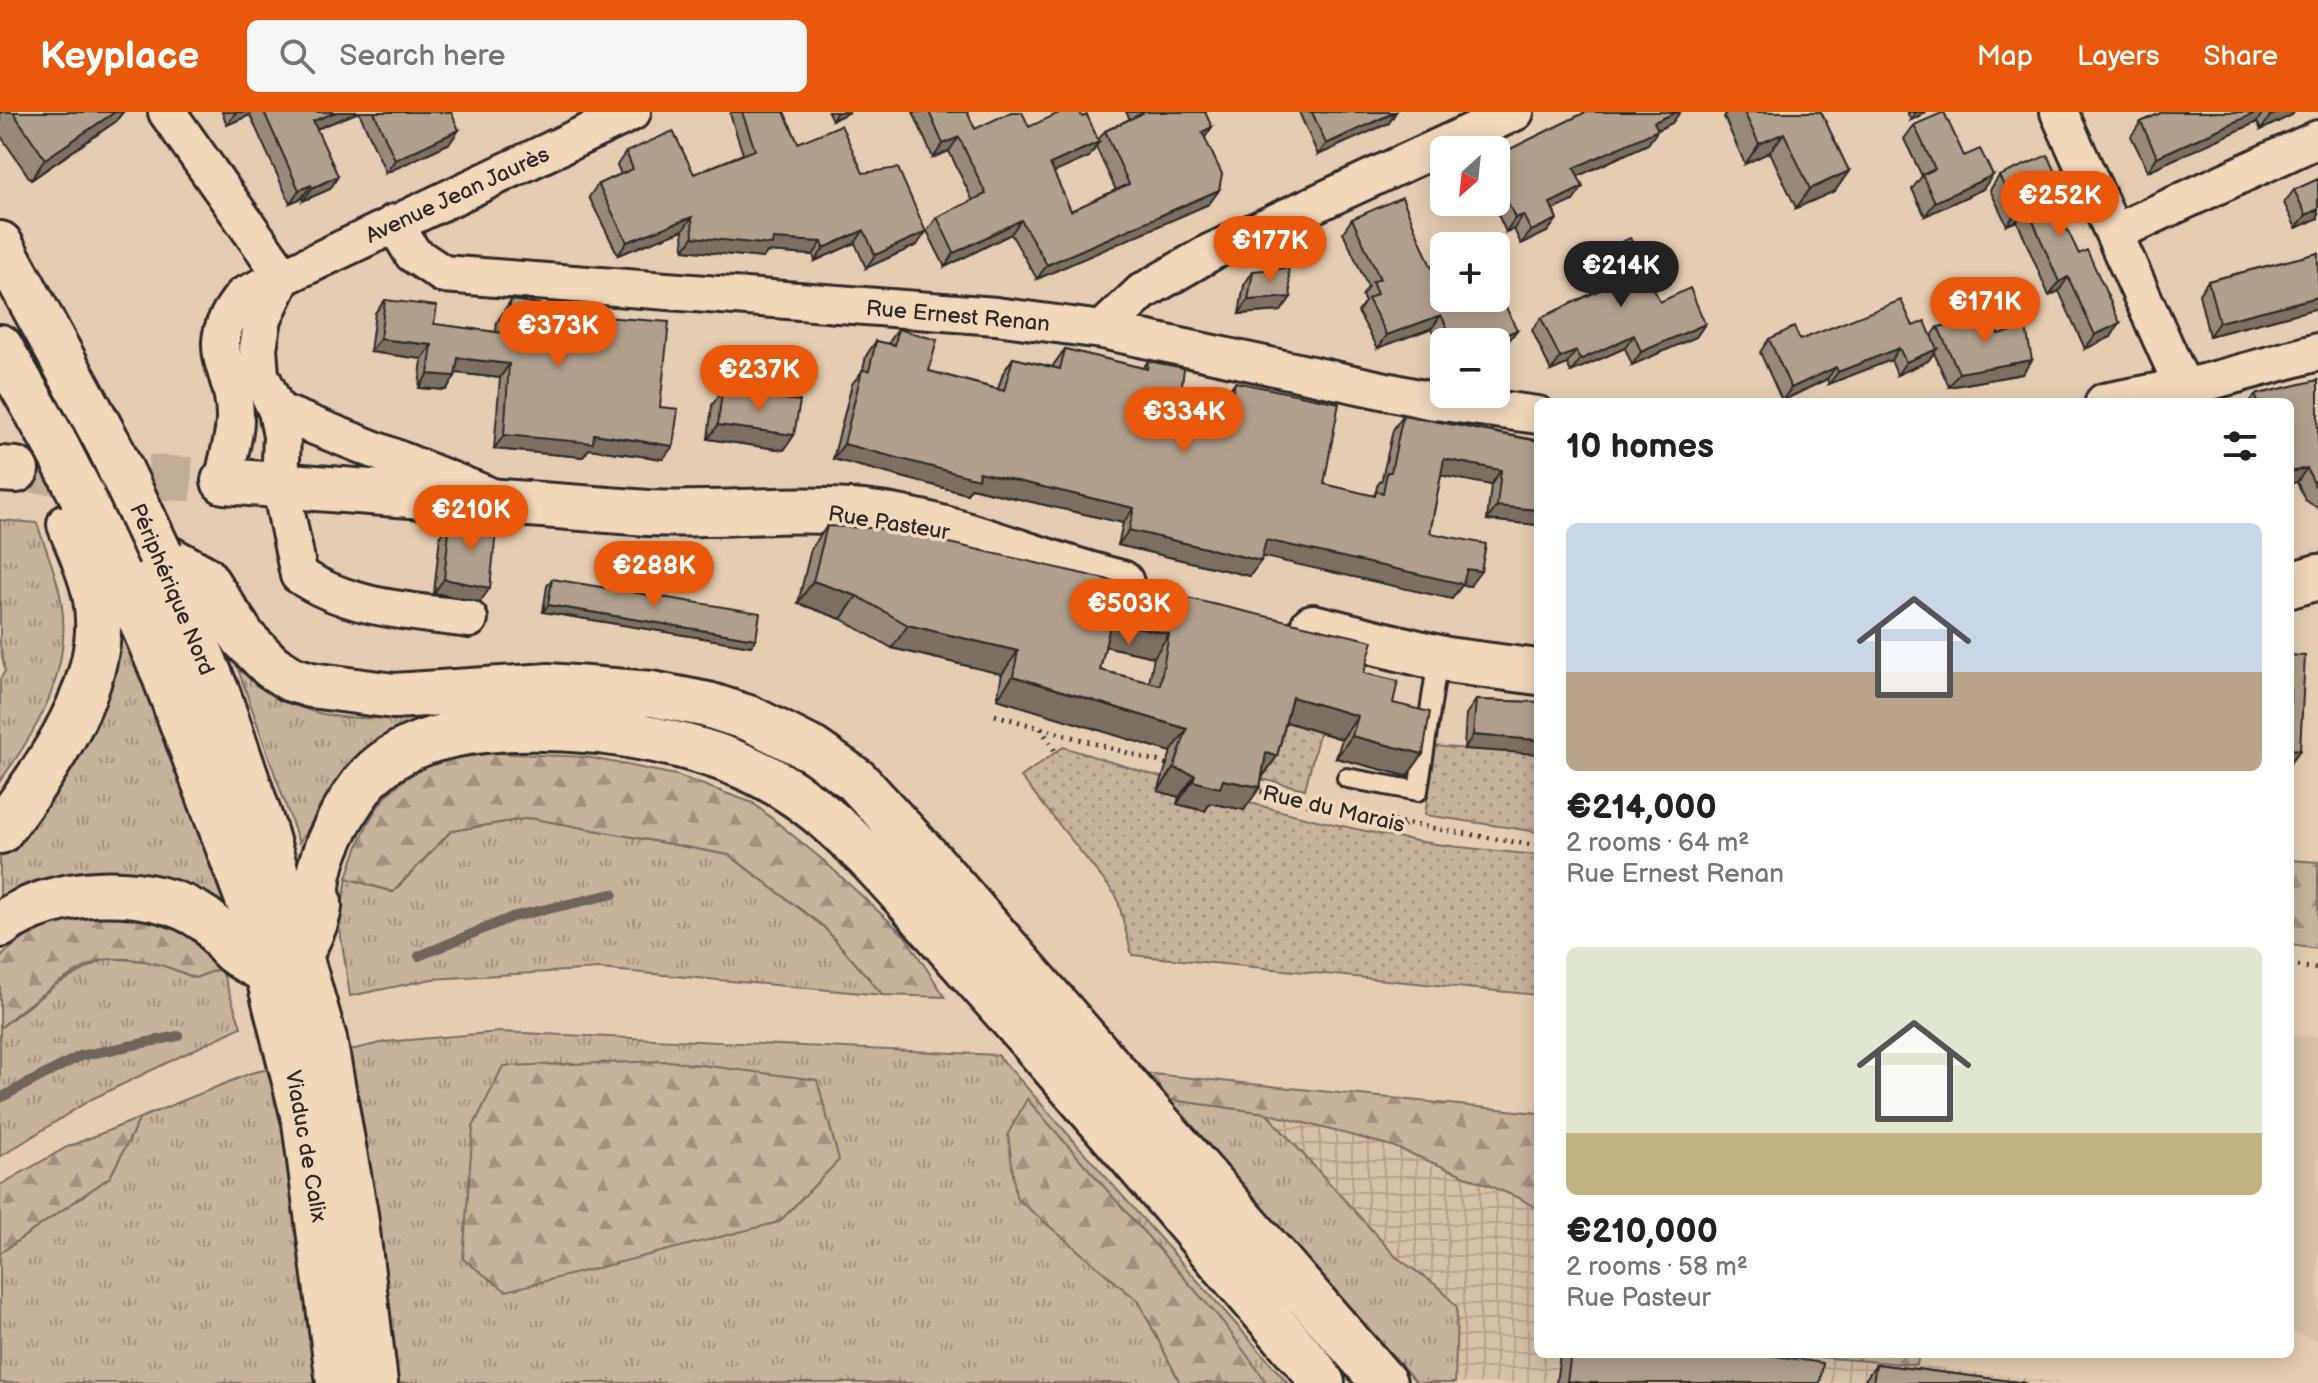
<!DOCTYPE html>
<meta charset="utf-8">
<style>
:root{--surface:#fff;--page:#f6f6f6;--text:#202124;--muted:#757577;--accent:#ea580c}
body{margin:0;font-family:"Balsamiq Sans",sans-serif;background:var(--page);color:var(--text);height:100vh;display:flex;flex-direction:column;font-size:30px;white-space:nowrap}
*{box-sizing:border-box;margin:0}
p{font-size:26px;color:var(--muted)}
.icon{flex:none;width:44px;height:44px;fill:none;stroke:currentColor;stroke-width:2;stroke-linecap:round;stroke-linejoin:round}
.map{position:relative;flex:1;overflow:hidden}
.sheet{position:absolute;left:1534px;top:286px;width:760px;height:960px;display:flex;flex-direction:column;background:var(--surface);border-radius:12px;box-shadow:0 4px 20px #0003}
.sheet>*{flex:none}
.needle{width:52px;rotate:207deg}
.buttons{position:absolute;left:1430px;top:24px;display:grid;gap:16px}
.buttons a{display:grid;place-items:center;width:80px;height:80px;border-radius:12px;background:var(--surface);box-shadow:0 4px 20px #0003;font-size:40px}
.price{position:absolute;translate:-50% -68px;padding:0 18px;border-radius:28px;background:var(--accent);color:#fff;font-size:26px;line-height:52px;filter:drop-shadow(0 2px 4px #0008)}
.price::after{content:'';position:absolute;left:50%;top:48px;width:24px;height:18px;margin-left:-12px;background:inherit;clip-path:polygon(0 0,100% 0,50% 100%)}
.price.on{background:#222;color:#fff}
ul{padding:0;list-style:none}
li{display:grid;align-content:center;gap:16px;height:424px;padding:0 32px}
li span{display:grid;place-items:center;height:248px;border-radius:12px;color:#555}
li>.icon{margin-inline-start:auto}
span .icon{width:144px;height:144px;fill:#fffc;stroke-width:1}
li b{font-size:34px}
h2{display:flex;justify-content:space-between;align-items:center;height:96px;padding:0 32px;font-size:34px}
header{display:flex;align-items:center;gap:48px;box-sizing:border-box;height:112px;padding:0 40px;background:var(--accent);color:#fff}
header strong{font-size:38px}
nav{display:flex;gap:44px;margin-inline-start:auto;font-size:28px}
.search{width:560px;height:72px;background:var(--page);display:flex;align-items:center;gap:20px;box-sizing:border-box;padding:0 28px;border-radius:12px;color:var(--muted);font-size:30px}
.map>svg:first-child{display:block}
.built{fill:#d6c0a6}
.industrial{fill:url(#industrial-grid)}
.grass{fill:url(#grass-tufts);stroke:#796e62;stroke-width:2}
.forest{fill:url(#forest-firs);stroke:#796e62;stroke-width:2}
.park{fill:url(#park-dots);stroke:#796e62;stroke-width:2}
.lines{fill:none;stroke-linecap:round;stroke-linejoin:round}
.stream{stroke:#6e665b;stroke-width:10}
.secondary-tunnel{stroke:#c1ad96;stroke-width:44;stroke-dasharray:44 22;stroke-linecap:butt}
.service-casing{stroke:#2b2b2b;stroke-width:24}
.minor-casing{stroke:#2b2b2b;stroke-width:42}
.secondary-casing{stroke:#2b2b2b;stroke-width:50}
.trunk-casing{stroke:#2b2b2b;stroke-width:50}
.path{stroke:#2b2b2b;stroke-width:5;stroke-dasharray:2 6;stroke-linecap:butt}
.service{stroke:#f2d7b9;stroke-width:18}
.minor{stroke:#f2d7b9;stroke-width:36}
.secondary{stroke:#f2d7b9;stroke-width:44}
.trunk{stroke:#f2d7b9;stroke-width:44}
.trunk-bridge-casing{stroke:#2b2b2b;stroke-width:50;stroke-linecap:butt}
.trunk-bridge{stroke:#f2d7b9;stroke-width:44}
.wall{fill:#988a78;stroke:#2b2b2b;stroke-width:2;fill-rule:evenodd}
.shaded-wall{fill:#7c7062;stroke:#2b2b2b;stroke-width:2}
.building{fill:#b1a08c;stroke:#2b2b2b;stroke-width:2;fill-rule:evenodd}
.labels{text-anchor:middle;stroke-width:7;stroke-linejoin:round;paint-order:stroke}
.street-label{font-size:22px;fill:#2b2b2b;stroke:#f2d7b9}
</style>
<header>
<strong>Keyplace</strong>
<div class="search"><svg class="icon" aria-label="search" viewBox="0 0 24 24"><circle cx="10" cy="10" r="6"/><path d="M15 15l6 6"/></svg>Search here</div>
<nav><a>Map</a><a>Layers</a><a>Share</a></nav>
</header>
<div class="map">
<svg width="2318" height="1271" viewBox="0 0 2318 1271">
<defs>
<pattern id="industrial-grid" width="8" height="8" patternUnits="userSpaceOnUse" patternTransform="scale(2)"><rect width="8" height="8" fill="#d6c0a6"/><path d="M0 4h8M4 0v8" fill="none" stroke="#b8a58f"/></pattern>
<pattern id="grass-tufts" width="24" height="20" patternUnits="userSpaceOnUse" patternTransform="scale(2)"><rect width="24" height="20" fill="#c7b29a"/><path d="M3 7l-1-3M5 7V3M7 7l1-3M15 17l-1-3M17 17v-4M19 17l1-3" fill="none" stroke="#a2917e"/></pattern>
<pattern id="forest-firs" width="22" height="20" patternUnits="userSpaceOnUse" patternTransform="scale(2)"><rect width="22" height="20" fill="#c7b29a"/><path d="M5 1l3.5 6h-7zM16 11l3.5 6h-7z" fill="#a2917e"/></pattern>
<pattern id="park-dots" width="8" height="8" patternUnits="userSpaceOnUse" patternTransform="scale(2)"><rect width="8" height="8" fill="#c7b29a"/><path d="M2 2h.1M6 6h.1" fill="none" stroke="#a2917e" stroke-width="1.8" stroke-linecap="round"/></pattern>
</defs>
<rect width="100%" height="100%" fill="#e6cdb1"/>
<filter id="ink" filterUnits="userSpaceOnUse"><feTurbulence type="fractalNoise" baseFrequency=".0125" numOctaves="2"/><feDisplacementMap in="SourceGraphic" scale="16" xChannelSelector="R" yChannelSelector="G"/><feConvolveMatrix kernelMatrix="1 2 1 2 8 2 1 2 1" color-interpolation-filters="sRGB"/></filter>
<g filter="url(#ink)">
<!-- built -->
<path class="built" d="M2290,924L2318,925V1228L2290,1219Z"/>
<!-- industrial -->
<path class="industrial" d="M1266,1001L1393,1034L1519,1086L1538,1097V1242H1780L1917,1253L2064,1271H1455L1457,1195L1439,1175L1396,1145Z"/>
<!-- grass -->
<path class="grass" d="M0,408L37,411C45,436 57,462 61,488C73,556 40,615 0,669V567L5,559L0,533Z
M107,509L125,514L232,798L224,809L0,801V740Z
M238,557C309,613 340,607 426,605L380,627L314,707L299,731Z
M530,706L729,743L824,815L883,883L599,857L432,867L350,884L339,811L347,766L393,780L451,719Z
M107,846L156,850L195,866L221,856L241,915L90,988L0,1045V916L57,872Z
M500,920L998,943L1288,1271H0V1141L110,1065L140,1006L251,961L385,930Z
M1165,987L1266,1001L1396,1145L1439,1175L1457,1195L1455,1271H1417Z"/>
<!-- forest -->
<path class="forest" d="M493,641L587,645L676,663L753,691L823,748L905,824L945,885L883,883L824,815L729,743L530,706L451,719L393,780L347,766C363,714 379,675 432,652C450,644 475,644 493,641Z
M2290,748L2318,750V837L2290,833Z
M121,796L187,815L221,856L195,866C167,854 142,845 111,847C82,848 23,896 0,916V846C30,814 79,803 121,796Z
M669,949L817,968L839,1048L779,1110L506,1179L463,1147L473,1015L503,954Z
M1143,961L1538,1001V1097L1519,1086L1392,1034L1266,1001L1165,987Z
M1027,987L1223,1210L1267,1271H1180L1139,1190L1016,1086L1008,1022Z
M140,1006L110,1065L0,1141V1073L67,1035Z
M1780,1242H1919L1917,1253Z"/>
<!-- park -->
<path class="park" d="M1277,608L1320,618L1305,677L1261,667Z
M1538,633V720L1425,703L1435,634L1504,640Z
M1063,635C1179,671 1297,708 1417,729C1457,736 1498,739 1538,743V883L1132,843L1117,785L1021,665Z"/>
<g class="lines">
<!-- stream -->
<path class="stream" d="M419,844L512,805L613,782
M0,986L80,944L178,924"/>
<!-- secondary-tunnel -->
<path class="secondary-tunnel" d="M16,358L224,369"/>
<defs>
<path id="service" d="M1347,666L1418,679L1438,546"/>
<path id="minor" d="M167,0L283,164
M2059,0L2190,290
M394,111L413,142L443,162L996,204L1102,218L1428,288L1538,303
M2114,121L2318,27
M283,164L263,206L258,236L260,263L277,299L282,324L280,372L299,463C349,497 411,499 469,507
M1102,218L1142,180L1211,140L1515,0
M2104,290L2200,272L2318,240
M277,299L485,382
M224,369C226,348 235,328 235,307C236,254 198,238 243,184L632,0"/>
<path id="secondary" d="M0,357L16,358
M224,369L648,401C720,404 791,394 862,401C952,410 1034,450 1121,471
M2290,473L2318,465
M1313,515L1447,548L1538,560"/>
<path id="trunk" d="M0,132L109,333
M0,235L52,326
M82,384L124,468L164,562L253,801L305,1010L339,1271
M160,442L204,466L244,527L271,554L291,567L311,573L394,584L548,574L652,582L708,593L751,607L813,638L856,668L935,754L1384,1271
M160,442L218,583L264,719L324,927L355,1102L375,1271
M0,719C47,656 111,570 96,487C92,462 79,436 70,412
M0,813C51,775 151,769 206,808C215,814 221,827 230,836C239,846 255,852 266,859
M301,842C307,827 317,811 319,795C320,788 316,782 317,775C320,740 342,700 363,672C399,626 465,617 519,616C601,614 709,630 780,673C851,715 912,795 967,856C1084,987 1197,1122 1311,1255L1322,1271"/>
</defs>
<!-- service casing -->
<use href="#service" class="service-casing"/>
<!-- minor casing -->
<use href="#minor" class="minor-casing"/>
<!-- secondary casing -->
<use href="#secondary" class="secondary-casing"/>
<!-- trunk casing -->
<use href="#trunk" class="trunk-casing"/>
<!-- path -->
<path class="path" d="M995,603L1170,653
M1041,616L1056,641
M1253,677L1321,697L1538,734
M1391,723L1405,713
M2290,853L2318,857"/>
<!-- service -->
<use href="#service" class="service"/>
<!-- minor -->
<use href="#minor" class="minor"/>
<!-- secondary -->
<use href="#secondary" class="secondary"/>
<!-- trunk -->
<use href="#trunk" class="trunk"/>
<defs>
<path id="trunk-bridge" d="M52,326L82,384
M109,333L160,442"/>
</defs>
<!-- trunk-bridge casing -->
<use href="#trunk-bridge" class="trunk-bridge-casing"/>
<!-- trunk-bridge -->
<use href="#trunk-bridge" class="trunk-bridge"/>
</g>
<!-- wall -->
<path class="wall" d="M0,0H123L115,10L31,68L0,23Z
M222,0H451L450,31L386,61L359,0L316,17L338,64L330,77L303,89L302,86L290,91L250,3L227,13Z
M732,0H784L798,31L863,61L917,133L866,156L855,131L815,149L813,143L767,140L763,146L684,138L683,118L618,143L589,85L598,72L621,62L617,53L626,40L694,62L743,42L730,2Z
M828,0H850L832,8Z
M913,0H967L975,17L1029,15L1082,5L1098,28L1105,19L1130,7L1126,0H1205V25L1219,78L1209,92L1037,167L1011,122L945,155L927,119L937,105L973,89L949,39L933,46ZM1096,35L1116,78L1071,99L1053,60L1089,45Z
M1299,0H1396L1389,11L1318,43Z
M1586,0H1680L1672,11L1657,18L1648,32L1578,64L1573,89L1553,98L1557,107L1547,120L1521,132L1514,117L1506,120L1492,90H1496V44Z
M1727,0H1821L1849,59L1835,79L1796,96L1770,40L1745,52L1724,5Z
M1907,0H1926L1911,8Z
M2163,0H2294L2292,3L2261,18L2257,10L2148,59L2131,24L2141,10Z
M1914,13L1964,44L1983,77L1925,104L1912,77L1922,64L1904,27Z
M1999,64L2064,78L2054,91L2111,225L2085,237L2059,179L2049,184L2017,109L2007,113L1990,78Z
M2318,67V106L2296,116L2284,91L2294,78Z
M1352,107L1438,171L1460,195L1517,218L1507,231L1444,230V242L1432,216L1378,236L1358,200L1365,190L1362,184L1368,175L1343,120Z
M2318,141V196L2209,224L2199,182L2208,169Z
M1589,145L1660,190L1705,212L1696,225L1632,253L1625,236L1571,260L1567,252L1551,259L1532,218L1541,206L1591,182L1580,158Z
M1253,159L1291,185L1281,199L1239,202L1244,173Z
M385,188L434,212L496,220L497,210L511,188L539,200L660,295L663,347L589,337L583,345L494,337L500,266L456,261L455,264L446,278L419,276L422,247L370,240L375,201Z
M1913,214L1931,225L1938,215L1998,222L2032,248L2022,262L1949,275L1934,241L1928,249L1897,263L1891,248L1829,272L1827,267L1782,289L1760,240L1769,227L1800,228Z
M898,217L929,259L998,277L1003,261L1013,246L1053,255L1054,252L1065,237L1143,256L1148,249L1181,281L1223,290L1224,285L1235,270L1324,372L1373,384L1376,380L1377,374L1382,367L1393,318L1403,303L1536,328L1538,326V413L1487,408L1491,373L1441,363L1430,421L1470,474L1462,473L1452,487L1262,444L1250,464L1118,433L1123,411L971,376L967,382L833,347L852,272L863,258L866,244L876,229L888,232Z
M2318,268V396L2305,388L2297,370L2290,290H2250L2255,283Z
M722,279L794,323L784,338L708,327L712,293Z
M450,410L480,490L434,481L440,424Z
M827,414L1364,561L1393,591L1407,664L1336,646L1342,627L1286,610L1277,644L1262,666L1260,675L1244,698L1210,691L1205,699L1177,692L1179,685L1158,679L1171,640L997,587L1002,562L892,536L841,507L798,491L811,437ZM1105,534L1154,545L1149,571L1100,558Z
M552,467L751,534L543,500L547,474Z
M1476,588L1538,590L1464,637L1466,602Z
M1560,1242H1762L1820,1271H1556Z
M1876,1252L2026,1271H1863Z"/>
<!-- shaded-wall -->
<path class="shaded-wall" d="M115,0H123L115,10L31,68L45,47Z
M236,0H252L250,3L227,13Z
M336,0H359L304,22L313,9Z
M837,0H850L832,8Z
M1396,0L1389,11L1318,43L1326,32Z
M1677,0H1680L1672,11L1652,21L1658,18L1648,32L1565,70L1574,56L1654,10Z
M1916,0H1926L1911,8Z
M2257,0H2263L2257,10L2148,59L2157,45Z
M2279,0H2294L2292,3L2261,18L2270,4Z
M1212,15L1202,30V20Z
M459,18L450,31L386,61L395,48Z
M1784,21L1770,40L1745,52L1759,32Z
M959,25L949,39L933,46L943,32Z
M1099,30L1089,45L1040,67L1050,52Z
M1849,59L1835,79L1796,96L1810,77Z
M1993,63L1983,77L1925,104L1935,90Z
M338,64L330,77L303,89L312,76Z
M311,73L302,86L290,91L299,78Z
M1583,75L1573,89L1540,104L1550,91Z
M1219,78L1209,92L1037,167L1047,153Z
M2064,78L2054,92L2051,84Z
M2027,95L2017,109L2007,113L2017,99Z
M2318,97V106L2296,116L2306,103Z
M1523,103L1514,117L1506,120L1515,106Z
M692,105L683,118L618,143L627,130Z
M1557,107L1547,120L1521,132L1531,119Z
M1021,108L1011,122L945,155L954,141Z
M864,118L855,131L815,149L824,136Z
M926,120L917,133L866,156L875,143Z
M693,125L773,127L822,130L813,143L767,140L763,146L684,138Z
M2068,165L2059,179L2049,184L2059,170Z
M1291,185L1281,199L1239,202L1248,188Z
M2318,185V196L2209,224L2219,210Z
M1441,203L1432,216L1378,236L1387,223Z
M2120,211L2111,225L2085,237L2095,223Z
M1705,212L1696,225L1632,253L1641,240Z
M1517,218L1507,231L1496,236V230H1488Z
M1634,223L1625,236L1571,260L1580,248Z
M380,227L432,233L422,247L370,240Z
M1899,236L1891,248L1829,272L1838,260Z
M1937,237L1928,249L1897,263L1906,250Z
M1576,239L1567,252L1551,259L1560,246Z
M458,246L509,252L500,266L448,260Z
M2032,248L2022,262L1949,275L1959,261Z
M1836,255L1827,267L1782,289L1791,276Z
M428,262L455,264L446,278L419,276Z
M718,313L794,323L784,338L708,327Z
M594,322L673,334L663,347L589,337L583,345L494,337L504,323Z
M844,332L979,360L1134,396L1123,411L971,376L967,382L833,347Z
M1444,347L1501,358L1491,373L1434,362Z
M2307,356L2297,370L2290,372V360Z
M1497,394L1538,398V413L1487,408Z
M1129,418L1261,449L1250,464L1118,433Z
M1266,428L1481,459L1470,474L1462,473L1452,487L1255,443Z
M444,467L490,476L480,490L434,481Z
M813,469L857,484L841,507L798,491Z
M548,493L756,527L751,534L543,500Z
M1111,509L1169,522L1154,545L1095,532Z
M908,513L1018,539L1002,562L892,536Z
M1013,564L1187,617L1171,640L997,587Z
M1292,585L1358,604L1342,627L1277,607Z
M1473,623L1538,628V642L1464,637Z
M1352,624L1423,642L1407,664L1336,646Z
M2290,637L2300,638L2290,651Z
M1266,641L1277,644L1261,667Z
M1174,656L1195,663L1179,685L1158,679Z
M1223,668L1260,675L1244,698L1210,691L1205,699L1177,692L1193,669Z"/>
<!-- building -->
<path class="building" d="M13,0H115L45,47Z
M264,0H336L313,9L338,64L312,76L311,73L299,78Z
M374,0H451L459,18L395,48Z
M742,0H784L798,31L841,13L863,61L898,56L926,120L875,143L864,118L824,136L822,130L773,127L772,133L693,125L692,105L627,130L598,72L633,57L626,40L673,19L694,62L755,38Z
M929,0H967L975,17L1011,0H1022L1029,15L1061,0H1080L1082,5L1087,3L1099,30L1050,52L1071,99L1129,72L1105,19L1143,1V0H1205L1212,15L1202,20L1222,62L1219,78L1047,153L1021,108L954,141L937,105L986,82L959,25L943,32Z
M1312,0H1395L1326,32Z
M1586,0H1677L1654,10L1658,18L1574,56L1583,75L1550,91L1557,107L1531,119L1523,103L1515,106L1496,64V44Z
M1744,0H1821L1849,59L1810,77L1784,21L1759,32Z
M1944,0L1964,44L1980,37L1993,63L1935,90L1922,63L1935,57L1914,13Z
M2163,0H2257L2157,45L2141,10Z
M2268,0H2279L2270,4Z
M2048,43L2064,78L2051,84L2079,142L2087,138L2120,211L2095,223L2068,165L2059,170L2027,95L2017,99L1999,64Z
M2318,67V97L2306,103L2294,78Z
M1402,85L1438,171L1444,168V186H1456L1460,195L1481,186H1496V180L1498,179L1517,218L1488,230H1454L1441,203L1387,223L1368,187L1377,182L1372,170L1380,167L1352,107Z
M1630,126L1660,190L1690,176L1705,212L1641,240L1634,223L1580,248L1576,239L1560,246L1541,206L1604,176L1589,145Z
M2318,141V185L2219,210L2208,169Z
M1288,156L1291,185L1248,188L1253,159Z
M385,188L437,194L434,212L504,221L506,197H509L511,188L540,192L539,200L669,210L660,295L678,297L673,334L594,322L593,331L504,323L509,252L458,246L455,264L428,262L432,233L380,227Z
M1901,188L1913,214L1925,209L1937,237L1906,250L1899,236L1838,260L1836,255L1791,276L1769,227L1794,215L1800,228Z
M1995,204L1998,222L2026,216L2032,248L1959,261L1938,215Z
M898,217L937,228L929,259L1004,279L1013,246L1060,257L1065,237L1147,257L1148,249L1184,256L1181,281L1231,291L1235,270L1339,291L1324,372L1375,384L1376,379L1383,381L1387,360H1391L1403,303L1538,329V398L1497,394L1501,358L1444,347L1430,421L1486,432L1481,459L1467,457L1463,472L1266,428L1261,449L1129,418L1134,396L979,360L978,367L844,332L862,258L869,259L876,229L895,233Z
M2318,268V376L2315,374L2307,356L2290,360V290H2258L2255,283Z
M722,279L800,289L794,323L718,313Z
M450,410H497L490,476L444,467Z
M827,414L889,417L1373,529L1364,561L1398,569L1393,591L1430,600L1423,642L1352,624L1358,604L1292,585L1277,644L1266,641L1260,675L1223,668L1220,676L1193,669L1195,663L1174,656L1187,617L1013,564L1018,539L908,513L857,484L813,469ZM1111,509L1169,522L1160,573L1100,558Z
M552,467L760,501L756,527L548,493Z
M2290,543L2305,544L2300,638L2290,637Z
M1476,588L1538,590V628L1473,623Z
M1571,1242H1762L1823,1251L1820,1271H1584L1567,1269Z
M1876,1252L2026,1271H1873Z"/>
</g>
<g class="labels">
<!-- street labels -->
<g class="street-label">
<text transform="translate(457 82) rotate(-25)" y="8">Avenue Jean Jaurès</text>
<text transform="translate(958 203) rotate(5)" y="8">Rue Ernest Renan</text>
<text transform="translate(889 410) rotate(9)" y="8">Rue Pasteur</text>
<text transform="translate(173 477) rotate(67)" y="8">Périphérique Nord</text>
<text transform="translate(1334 696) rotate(13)" y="8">Rue du Marais</text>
<text transform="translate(307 1034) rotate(80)" y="8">Viaduc de Calix</text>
</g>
</g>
</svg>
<div class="buttons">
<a><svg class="needle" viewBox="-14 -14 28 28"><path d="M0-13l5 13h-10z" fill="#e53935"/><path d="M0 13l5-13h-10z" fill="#757577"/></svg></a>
<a>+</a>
<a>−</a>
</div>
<b class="price" style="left:2060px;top:127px">€252K</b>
<b class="price" style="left:1270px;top:172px">€177K</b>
<b class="price on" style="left:1621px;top:197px">€214K</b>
<b class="price" style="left:1985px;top:233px">€171K</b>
<b class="price" style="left:558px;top:257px">€373K</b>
<b class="price" style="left:759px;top:301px">€237K</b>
<b class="price" style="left:1184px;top:343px">€334K</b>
<b class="price" style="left:471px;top:441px">€210K</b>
<b class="price" style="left:654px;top:497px">€288K</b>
<b class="price" style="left:1129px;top:535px">€503K</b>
<section class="sheet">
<h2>10 homes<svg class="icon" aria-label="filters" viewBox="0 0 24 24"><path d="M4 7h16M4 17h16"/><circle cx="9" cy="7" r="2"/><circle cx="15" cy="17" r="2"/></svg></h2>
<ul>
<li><span style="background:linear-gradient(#c9d6e8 60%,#b9a48a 0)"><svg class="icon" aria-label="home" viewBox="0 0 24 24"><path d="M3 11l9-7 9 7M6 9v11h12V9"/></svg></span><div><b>€214,000</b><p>2 rooms · 64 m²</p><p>Rue Ernest Renan</p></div></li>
<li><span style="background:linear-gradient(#dfe7d0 75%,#c2b280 0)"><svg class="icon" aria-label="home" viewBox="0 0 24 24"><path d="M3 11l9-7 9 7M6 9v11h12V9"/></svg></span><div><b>€210,000</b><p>2 rooms · 58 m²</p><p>Rue Pasteur</p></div></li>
</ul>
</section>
</div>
